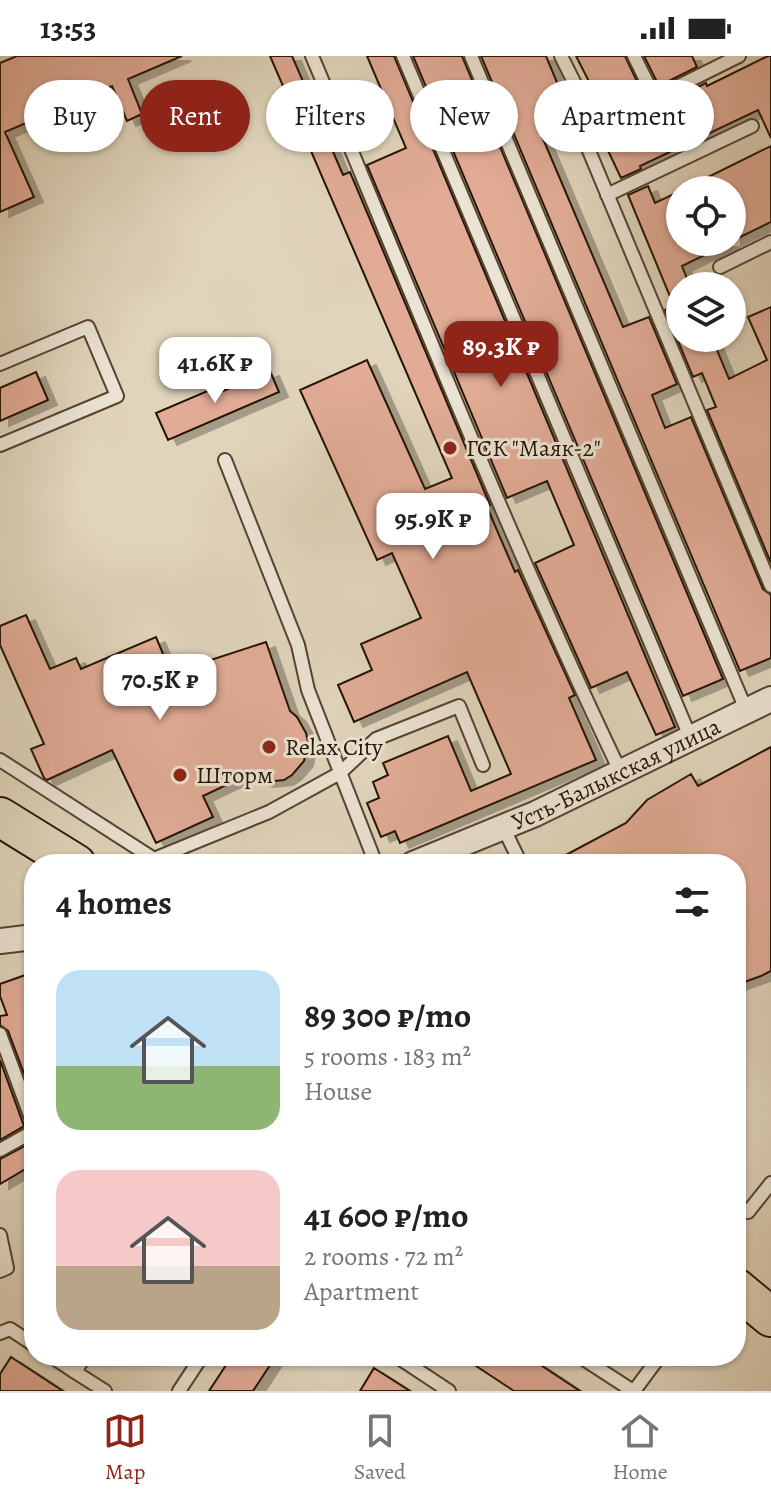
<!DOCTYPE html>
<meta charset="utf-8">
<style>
:root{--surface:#fff;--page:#f6f6f6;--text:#222;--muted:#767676;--line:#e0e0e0;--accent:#8f2418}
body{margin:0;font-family:Alegreya,serif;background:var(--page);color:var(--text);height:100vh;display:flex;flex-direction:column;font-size:30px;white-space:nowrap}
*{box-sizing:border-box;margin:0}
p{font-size:26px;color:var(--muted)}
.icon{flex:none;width:44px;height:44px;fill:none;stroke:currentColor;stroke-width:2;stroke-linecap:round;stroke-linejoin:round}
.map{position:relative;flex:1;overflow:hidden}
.details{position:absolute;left:24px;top:798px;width:722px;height:512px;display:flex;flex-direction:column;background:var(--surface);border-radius:32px;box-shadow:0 2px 6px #0004}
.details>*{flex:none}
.guide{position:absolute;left:24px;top:24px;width:724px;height:72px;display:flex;gap:16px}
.tools{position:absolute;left:666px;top:120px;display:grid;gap:16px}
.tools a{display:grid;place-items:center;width:80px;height:80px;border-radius:50%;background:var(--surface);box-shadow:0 2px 6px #0004;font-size:40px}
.price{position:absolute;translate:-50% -68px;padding:0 18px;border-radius:16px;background:#fff;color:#222;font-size:26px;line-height:52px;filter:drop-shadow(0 2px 4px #0008)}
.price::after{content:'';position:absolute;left:50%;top:48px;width:24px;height:18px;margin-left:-12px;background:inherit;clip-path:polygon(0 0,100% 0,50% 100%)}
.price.active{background:var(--accent);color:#fff}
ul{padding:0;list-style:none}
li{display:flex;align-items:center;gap:24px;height:200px;padding:0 32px}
li span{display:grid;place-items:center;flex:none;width:224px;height:160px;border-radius:24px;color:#555}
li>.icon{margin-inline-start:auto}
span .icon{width:96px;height:96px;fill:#fffc;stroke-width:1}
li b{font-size:34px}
h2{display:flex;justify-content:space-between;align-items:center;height:96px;padding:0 32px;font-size:34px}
.chip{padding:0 28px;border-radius:36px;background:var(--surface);box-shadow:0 2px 6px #0004;font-size:28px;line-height:72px}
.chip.active{background:var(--accent);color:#fff}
.status{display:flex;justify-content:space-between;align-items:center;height:56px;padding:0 40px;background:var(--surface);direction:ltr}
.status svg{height:22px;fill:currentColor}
.tabs{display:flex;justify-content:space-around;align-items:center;height:112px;border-top:2px solid var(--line);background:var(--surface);font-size:22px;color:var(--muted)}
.tabs a{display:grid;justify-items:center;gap:4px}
.tabs .active{color:var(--accent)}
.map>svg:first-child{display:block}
.building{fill:#e1ab96;stroke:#251304;stroke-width:2;filter:url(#shadow)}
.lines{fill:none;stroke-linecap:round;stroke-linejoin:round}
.lane-casing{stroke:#544332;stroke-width:16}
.street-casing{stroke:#544332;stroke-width:28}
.primary-casing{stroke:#251304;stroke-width:42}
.lane{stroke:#ebe3d3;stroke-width:12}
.street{stroke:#ebe3d3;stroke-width:24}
.primary{stroke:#e0d4bb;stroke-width:38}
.poi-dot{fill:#8f2418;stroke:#ebe3d3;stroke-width:3}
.labels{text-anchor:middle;stroke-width:6;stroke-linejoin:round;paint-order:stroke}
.poi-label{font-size:24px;fill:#251304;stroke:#ebe3d3;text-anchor:start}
.street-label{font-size:24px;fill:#251304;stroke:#ebe3d3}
</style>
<div class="status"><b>13:53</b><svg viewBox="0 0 49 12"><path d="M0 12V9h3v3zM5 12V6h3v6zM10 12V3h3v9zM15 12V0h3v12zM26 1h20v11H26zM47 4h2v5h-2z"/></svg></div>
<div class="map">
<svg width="771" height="1335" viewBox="0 0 771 1335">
<defs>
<filter id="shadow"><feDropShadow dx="9" dy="5" stdDeviation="0" flood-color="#0004"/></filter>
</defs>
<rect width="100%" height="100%" fill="#e0d4bb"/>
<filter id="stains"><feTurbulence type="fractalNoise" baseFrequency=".0025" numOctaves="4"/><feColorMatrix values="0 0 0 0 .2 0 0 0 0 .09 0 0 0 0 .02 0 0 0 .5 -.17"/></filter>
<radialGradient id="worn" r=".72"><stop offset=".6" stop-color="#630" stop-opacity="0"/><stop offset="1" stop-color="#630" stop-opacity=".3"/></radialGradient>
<!-- building -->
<path class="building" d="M17,0H182L128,23L142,58L127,65L112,30L5,76L34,141L0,156V7Z
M270,0H292L321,67L329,64L336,81L328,84L343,119L350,116L490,449L487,451L515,516L518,514L575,639L569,642L596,704L400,787L395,775L381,781L367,747L379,742L373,726L388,719L383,707L448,680L471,735L511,718L467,616L354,666L338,629L372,614L361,588L421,562L392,497L377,504L300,334L367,304L425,433L452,422Z
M367,0H394L675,671L656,679L627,616L591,632L588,625L535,507L574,489L547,425L507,442L367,109L406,92L391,57L353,74L345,57L384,40Z
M413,0H462L723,623L683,640Z
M481,0H546L573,65L541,78L623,271L649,261L677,328L652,339L665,372L691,361L763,533L771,539V602L740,615Z
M576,0H625L643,38L605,57Z
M644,0H692L697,11L659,30Z
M768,0H771V82L758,54L640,110L641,113L621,122L602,82L615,76L613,73L706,27L707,30Z
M771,90V166L732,185V134H682Z
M648,130L655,147L680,135V186H731L682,210L690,230H680V282H712L729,323L767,304L748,261L771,251V507L707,354L716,351L702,317L693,321L665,254L674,250L628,139Z
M270,315L279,336L168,384L156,357L212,333L214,339Z
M36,316L48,344L0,365V332Z
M26,559L50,613L76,602L81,613L156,581L171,617L266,586L290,655L297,661L306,677L308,686L304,705L292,719L284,724L265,726L247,719L203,740L213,761L156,787L112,694L47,724L44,722L31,693L44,688L0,589V570Z
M771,691V915L761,920L736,929V808H549L626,767L647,744L691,718L698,730Z
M34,916V1044L8,975L0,969V960L7,959L0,940V928Z
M0,1004L24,1070L0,1084Z
M34,1085V1108L0,1128V1103Z
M232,1300H276L253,1335H209Z
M461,1300H527L580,1335H514Z
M11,1301L63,1335H0V1318Z
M374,1312L410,1335H360Z"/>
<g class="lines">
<defs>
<path id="lane" d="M312,0C413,240 509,483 621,717
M403,0L691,683
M471,0L747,656
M561,0L581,40L582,78
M634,0L655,42
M739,0L582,78L771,530
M607,139L752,70
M720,211L771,186
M0,308L88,271L117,340L0,389
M225,404L298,589L308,634L376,808
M0,704L154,803L269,756L340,717L376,683L459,650L483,709
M503,771L521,808
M0,978L34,1070
M0,1094L34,1075
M736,1149L748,1156L771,1127
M0,1179L7,1212L0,1215
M0,1277L10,1273L34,1289
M51,1300L75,1316
M85,1300L75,1316L105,1335
M396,1300L449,1335
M579,1300L633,1335
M179,1335L202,1300
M634,1335L660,1300"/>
<g id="street">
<path id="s1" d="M413,808L535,758L771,643"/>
<path d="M0,885L34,881"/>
</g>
<path id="primary" d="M0,761L76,808
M736,1232L771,1261"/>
</defs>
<!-- lane casing -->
<use href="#lane" class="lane-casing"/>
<!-- street casing -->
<use href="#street" class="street-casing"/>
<!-- primary casing -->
<use href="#primary" class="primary-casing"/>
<!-- lane -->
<use href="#lane" class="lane"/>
<!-- street -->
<use href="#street" class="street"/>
<!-- primary -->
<use href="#primary" class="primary"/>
</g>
<!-- markers -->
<g class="poi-dot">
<circle cx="450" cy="392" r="8"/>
<circle cx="269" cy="691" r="8"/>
<circle cx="180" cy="719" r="8"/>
</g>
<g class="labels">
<!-- poi labels -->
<g class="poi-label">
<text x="466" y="400">ГСК "Маяк-2"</text>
<text x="285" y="699">Relax City</text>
<text x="196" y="727">Шторм</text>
</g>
<!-- street labels -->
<g class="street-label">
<text dy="8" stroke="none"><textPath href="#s1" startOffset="222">Усть-Балыкская улица</textPath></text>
</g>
</g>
<rect width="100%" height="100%" filter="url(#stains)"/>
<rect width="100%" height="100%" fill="url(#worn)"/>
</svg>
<div class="tools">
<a><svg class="icon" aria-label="locate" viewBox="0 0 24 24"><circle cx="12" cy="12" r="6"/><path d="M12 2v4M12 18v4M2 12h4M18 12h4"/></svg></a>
<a><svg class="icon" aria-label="layers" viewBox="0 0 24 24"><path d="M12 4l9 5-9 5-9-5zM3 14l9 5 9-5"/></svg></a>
</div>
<b class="price active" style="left:501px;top:333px">89.3K ₽</b>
<b class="price" style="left:215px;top:349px">41.6K ₽</b>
<b class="price" style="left:433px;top:505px">95.9K ₽</b>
<b class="price" style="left:160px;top:666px">70.5K ₽</b>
<div class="guide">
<a class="chip">Buy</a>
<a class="chip active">Rent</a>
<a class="chip">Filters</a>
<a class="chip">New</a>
<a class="chip">Apartment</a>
</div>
<section class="details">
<h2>4 homes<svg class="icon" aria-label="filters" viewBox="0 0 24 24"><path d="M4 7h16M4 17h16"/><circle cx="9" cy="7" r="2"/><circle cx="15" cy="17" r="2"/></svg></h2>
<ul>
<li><span style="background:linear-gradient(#bfe0f5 60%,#8fb573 0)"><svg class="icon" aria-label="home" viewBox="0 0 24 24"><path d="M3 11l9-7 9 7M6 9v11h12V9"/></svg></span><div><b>89 300 ₽/mo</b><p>5 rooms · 183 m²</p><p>House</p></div></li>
<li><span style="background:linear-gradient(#f6c9c9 60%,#b9a48a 0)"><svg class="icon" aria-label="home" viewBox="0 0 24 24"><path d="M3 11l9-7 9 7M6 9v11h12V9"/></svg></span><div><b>41 600 ₽/mo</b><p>2 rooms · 72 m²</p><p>Apartment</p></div></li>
</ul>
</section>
</div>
<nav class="tabs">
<a class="active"><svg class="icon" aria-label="map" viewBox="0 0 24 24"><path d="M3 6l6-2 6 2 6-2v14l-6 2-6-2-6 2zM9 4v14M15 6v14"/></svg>Map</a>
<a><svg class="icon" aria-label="saved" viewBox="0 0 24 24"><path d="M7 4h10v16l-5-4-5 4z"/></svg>Saved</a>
<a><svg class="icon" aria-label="home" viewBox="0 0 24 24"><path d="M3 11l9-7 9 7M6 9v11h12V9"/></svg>Home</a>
</nav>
